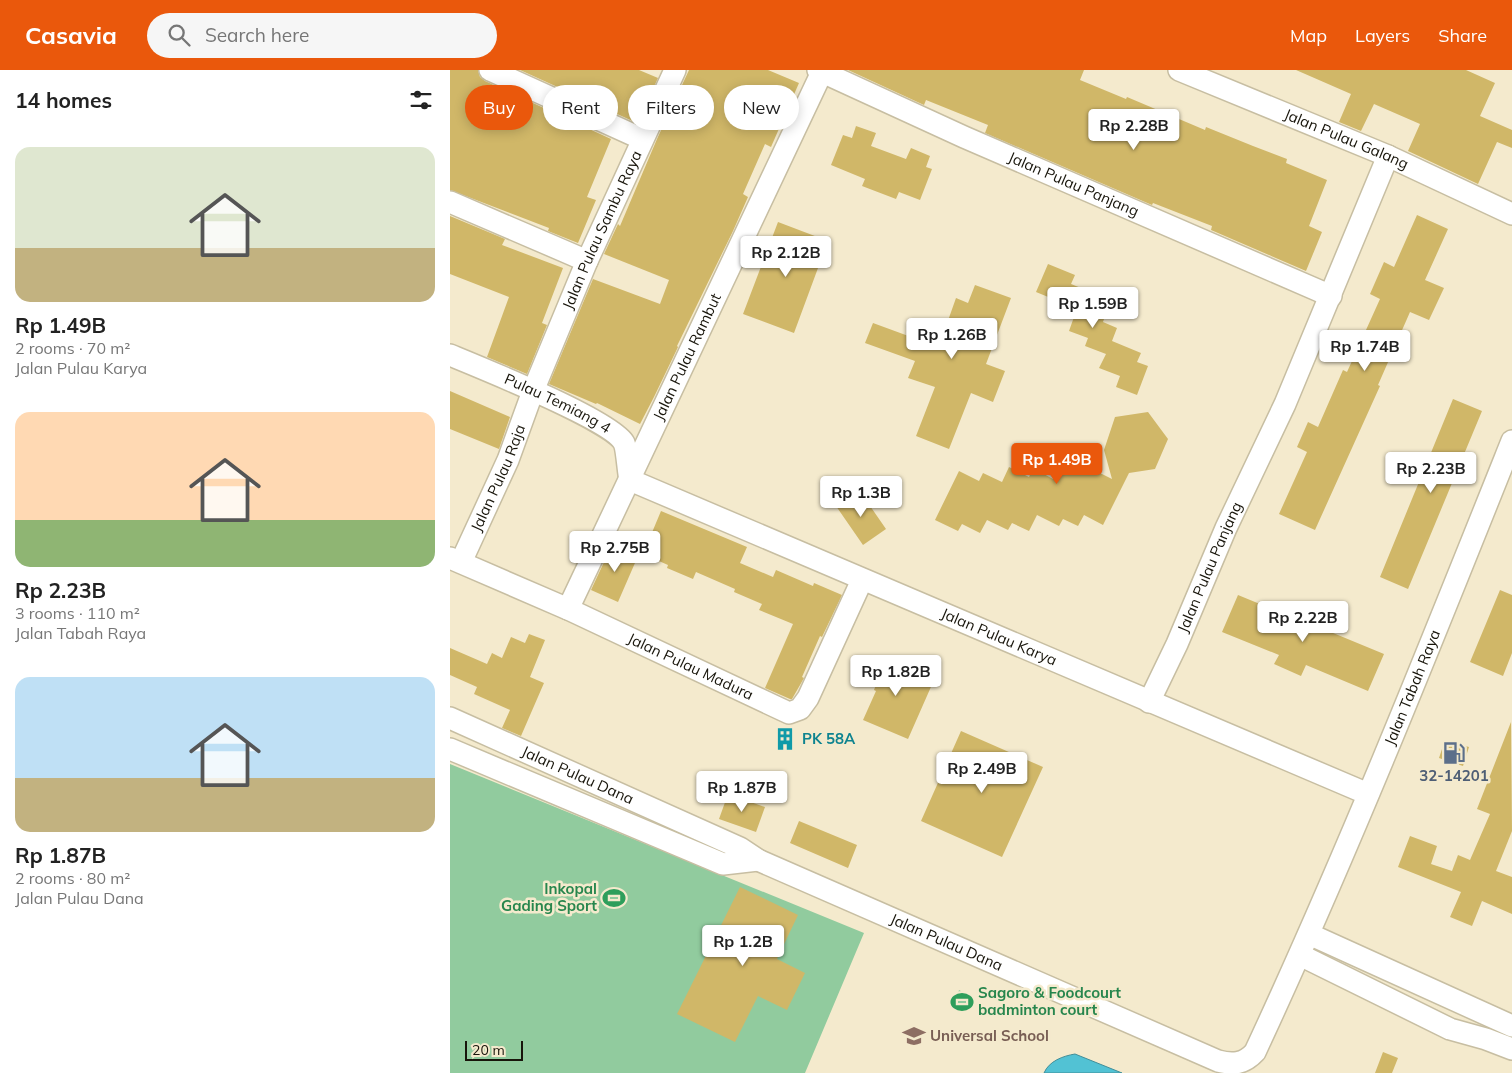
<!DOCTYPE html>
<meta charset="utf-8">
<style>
:root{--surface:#fff;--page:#f6f6f6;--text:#222;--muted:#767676;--accent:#ea580c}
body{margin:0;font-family:Mulish,sans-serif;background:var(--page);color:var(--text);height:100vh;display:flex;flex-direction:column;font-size:19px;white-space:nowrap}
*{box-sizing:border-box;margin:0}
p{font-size:16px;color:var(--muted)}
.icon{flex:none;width:28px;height:28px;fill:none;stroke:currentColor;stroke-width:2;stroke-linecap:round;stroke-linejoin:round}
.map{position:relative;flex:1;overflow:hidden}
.panel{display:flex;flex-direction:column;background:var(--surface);width:450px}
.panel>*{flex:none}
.top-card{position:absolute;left:15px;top:15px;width:475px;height:45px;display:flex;gap:10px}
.scale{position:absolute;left:15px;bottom:12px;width:58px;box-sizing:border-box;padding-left:5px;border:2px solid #18150b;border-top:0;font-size:14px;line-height:18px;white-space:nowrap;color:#18150b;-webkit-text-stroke:4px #f4eacd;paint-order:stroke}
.price{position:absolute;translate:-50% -42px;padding:0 11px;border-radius:5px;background:#fff;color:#222;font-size:16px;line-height:32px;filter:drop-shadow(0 1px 2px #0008)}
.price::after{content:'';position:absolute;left:50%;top:30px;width:15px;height:11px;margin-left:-8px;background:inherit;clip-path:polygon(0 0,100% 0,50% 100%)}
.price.on{background:var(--accent);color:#fff}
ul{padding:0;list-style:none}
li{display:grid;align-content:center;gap:10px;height:265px;padding:0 15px}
li span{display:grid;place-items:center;height:155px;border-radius:15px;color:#555}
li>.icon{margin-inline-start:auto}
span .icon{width:90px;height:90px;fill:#fffc;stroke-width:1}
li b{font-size:21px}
h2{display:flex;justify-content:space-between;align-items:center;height:60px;padding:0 15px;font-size:21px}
.chip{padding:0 18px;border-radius:22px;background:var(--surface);box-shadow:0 2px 12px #0003;font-size:18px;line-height:45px}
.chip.on{background:var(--accent);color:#fff}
header{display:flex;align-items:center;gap:30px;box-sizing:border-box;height:70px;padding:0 25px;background:var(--accent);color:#fff}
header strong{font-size:24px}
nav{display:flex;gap:28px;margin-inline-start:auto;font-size:18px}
.search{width:350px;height:45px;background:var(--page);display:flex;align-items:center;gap:12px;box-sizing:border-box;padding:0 18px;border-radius:28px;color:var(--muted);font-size:19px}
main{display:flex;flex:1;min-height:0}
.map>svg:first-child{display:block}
.green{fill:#91cb9e}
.water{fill:#52c2d4;stroke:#418e98}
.building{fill:#d0b768}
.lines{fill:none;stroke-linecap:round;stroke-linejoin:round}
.street-casing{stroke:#c7bea2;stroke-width:24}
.street{stroke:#fff;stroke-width:21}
.labels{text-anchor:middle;stroke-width:5;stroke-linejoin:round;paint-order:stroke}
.street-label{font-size:15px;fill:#18150b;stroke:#f4eacd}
.culture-label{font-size:15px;font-weight:bold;fill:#0d838f;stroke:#f4eacd;text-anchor:start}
.service-label{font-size:15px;font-weight:bold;fill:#4e5e75;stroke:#f4eacd}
.leisure-label{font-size:15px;font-weight:bold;fill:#27864d;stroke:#f4eacd;text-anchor:end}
.education-label{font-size:15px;font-weight:bold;fill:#785e54;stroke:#f4eacd;text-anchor:start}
</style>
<header>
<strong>Casavia</strong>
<div class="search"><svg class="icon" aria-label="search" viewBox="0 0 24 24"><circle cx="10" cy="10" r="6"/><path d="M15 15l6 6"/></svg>Search here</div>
<nav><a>Map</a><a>Layers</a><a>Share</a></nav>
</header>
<main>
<section class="panel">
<h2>14 homes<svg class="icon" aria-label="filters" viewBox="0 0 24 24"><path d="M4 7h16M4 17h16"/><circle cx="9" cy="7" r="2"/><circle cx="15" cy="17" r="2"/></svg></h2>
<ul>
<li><span style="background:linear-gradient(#dfe7d0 65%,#c2b280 0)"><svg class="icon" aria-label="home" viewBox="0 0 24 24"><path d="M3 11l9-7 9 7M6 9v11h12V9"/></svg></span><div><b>Rp 1.49B</b><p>2 rooms · 70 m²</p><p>Jalan Pulau Karya</p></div></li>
<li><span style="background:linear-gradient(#ffd9b3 70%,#8fb573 0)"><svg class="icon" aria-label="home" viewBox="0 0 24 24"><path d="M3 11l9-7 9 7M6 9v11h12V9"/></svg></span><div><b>Rp 2.23B</b><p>3 rooms · 110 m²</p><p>Jalan Tabah Raya</p></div></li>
<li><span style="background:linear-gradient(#bfe0f5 65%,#c2b280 0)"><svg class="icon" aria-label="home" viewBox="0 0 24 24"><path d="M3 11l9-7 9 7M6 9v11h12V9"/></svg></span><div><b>Rp 1.87B</b><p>2 rooms · 80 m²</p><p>Jalan Pulau Dana</p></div></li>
</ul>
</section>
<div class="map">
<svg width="1062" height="1003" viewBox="0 0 1062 1003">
<rect width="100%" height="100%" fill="#f4eacd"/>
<!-- green -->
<path class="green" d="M0,694L414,863L355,1003H0Z
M509,920L522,927L516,942L503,938Z"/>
<!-- water -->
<path class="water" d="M625,984L672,1003H594C599,991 613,986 625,984Z"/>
<!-- building -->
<path class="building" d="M0,0H28L30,7L35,11L161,69L137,127L146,130L128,173L98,161L99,158L0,120Z
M70,0H189L208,8L187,53Z
M239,0H318L349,13L321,77L315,74L293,124L298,127L283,161L227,276L228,277L204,327L190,354L147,333L146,334L99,314L143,209L210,234L219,210L154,184L168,154L170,156L207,69Z
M398,0H634L630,10L676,29L677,27L755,60L756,57L803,76L837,89L836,93L877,110L859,156L872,162L856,201L761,160L762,156L703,133L702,135L535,63L538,55L476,30L474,35Z
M846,0H1016L1045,13L1030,46L1062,60V78L1047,72L1028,114L958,81L970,54L924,34L911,61L889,52L901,24Z
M406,56L426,63L421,76L456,89L461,78L480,86L476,97L482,99L470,130L449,122L446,129L412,116L415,109L381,95L393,65L402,68Z
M967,145L998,159L975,210L994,218L979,250L960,242L928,315L930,316L865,460L829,444L857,382L847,377L858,352L868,357L893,300L897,302L930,229L920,224L934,192L944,197Z
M0,146L55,169L52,175L113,198L92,253L97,255L77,304L37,287L59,227L0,204Z
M328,152L378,171L344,263L293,244Z
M598,194L625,205L621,214L636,220L633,234L656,243L653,252L667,258L662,271L691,283L687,292L698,296L687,325L666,317L670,306L649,298L656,284L635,276L638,268L619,261L624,247L606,240L608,231L586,222Z
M525,215L561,228L536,294L555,301L543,332L521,323L499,379L466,366L485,317L458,308L465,291L415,273L423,253L472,271L479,253L495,259L506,228L518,233Z
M0,321L60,347L49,379L0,359Z
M1003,329L1032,341L958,519L930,507Z
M698,342L718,369L705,399L679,403L653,455L634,445L628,456L613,449L609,456L587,445L579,461L562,453L558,460L537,450L530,463L512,454L508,461L485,450L509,401L529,411L533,403L552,412L559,397L579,407L583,398L603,409L610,395L628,404L632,394L662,409L654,380L665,347Z
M409,420L436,459L413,475L386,436Z
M211,441L297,477L290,493L323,507L326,500L363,516L364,513L392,525L372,567L370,566L352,607L354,608L342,629H340L315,618L343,554L309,540L312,534L284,522L285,519L246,502L243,509L217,498L218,495L193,484Z
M162,475L188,486L168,532L141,520Z
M1050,520L1062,525V583L1053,606L1020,592Z
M788,525L844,548L848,537L875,548L871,558L934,584L918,621L856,595L851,606L824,594L829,585L772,562Z
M79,564L95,570L80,607L94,613L71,666L52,658L60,640L24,624L27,617L0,605V578L37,594L42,583L52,588L61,567L75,573Z
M417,589L433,596L436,590L484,610L458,669L413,650L426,621L424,620L427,612L410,604Z
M1061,652L1062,761L1046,801L1062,807V844L1032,831L1022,856L1000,847L1011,822L948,797L960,766L987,776L981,794L1002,801L1008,785L1020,790L1040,744L1027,739Z
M511,661L593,697L552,787L471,751Z
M995,670L1019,677L1013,696L989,688Z
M278,724L315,737L306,762L269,749Z
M349,751L407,775L398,798L340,773Z
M290,817L348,845L327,889L355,903L337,940L308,926L285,972L227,944Z
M933,982L948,988L942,1003H925Z"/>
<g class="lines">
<defs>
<g id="street">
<path d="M40,0L192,69"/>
<path id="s1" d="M368,0L514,67L881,226"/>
<path id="s2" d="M729,0L938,86L1062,144"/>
<path d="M0,132L137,191"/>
<path id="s3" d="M0,285C29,297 163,351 174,373C177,379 178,402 180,410"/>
<path id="s4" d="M180,410L918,724"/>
<path id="s5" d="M0,488L118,539L339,643L350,639L358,628L412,510"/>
<path id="s6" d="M11,492L58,390L83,321L137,191L225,0"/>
<path id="s7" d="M118,539L372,2"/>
<path id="s8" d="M699,632L727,574L776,458L835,334L938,86"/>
<path id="s9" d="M0,648L290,778L308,790L768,991C783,995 794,994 805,982C898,782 980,576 1062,371"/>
<path d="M0,679L273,794L308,790"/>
<path d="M859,864L1062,956"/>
<path d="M850,885L1000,959L1036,969L1062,979"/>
</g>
</defs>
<!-- street casing -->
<use href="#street" class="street-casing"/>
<!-- street -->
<use href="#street" class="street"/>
</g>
<!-- icons -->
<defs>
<symbol id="building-bare" viewBox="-9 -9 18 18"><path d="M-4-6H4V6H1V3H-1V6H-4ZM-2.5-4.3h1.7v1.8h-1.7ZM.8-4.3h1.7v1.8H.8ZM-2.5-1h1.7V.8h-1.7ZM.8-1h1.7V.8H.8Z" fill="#0f9aa8" stroke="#f4eacd" stroke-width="2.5" paint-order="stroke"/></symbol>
<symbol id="fuel-bare" viewBox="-9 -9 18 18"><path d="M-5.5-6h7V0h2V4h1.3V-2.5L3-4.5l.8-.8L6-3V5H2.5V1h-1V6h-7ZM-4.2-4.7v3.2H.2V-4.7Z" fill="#5c6f8a" stroke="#f4eacd" stroke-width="2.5" paint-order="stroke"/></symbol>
<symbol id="stadium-bare" viewBox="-9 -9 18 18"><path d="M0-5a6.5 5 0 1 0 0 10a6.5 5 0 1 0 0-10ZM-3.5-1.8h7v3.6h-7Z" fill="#2e9e5b" stroke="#f4eacd" stroke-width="2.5" paint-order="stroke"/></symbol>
<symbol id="school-bare" viewBox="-9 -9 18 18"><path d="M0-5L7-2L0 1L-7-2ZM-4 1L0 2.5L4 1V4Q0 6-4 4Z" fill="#8d6e63" stroke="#f4eacd" stroke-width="2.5" paint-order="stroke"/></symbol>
</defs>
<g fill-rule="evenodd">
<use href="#building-bare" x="319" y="653" width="32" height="32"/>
<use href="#fuel-bare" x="988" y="667" width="32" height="32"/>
<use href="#stadium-bare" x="148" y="812" width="32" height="32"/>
<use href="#stadium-bare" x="496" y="916" width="32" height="32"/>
<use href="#school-bare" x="448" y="950" width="32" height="32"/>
</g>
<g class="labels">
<!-- street labels -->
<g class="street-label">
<text dy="5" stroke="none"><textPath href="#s2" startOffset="181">Jalan Pulau Galang</textPath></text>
<text dy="5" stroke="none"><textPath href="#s1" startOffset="280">Jalan Pulau Panjang</textPath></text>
<text dy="5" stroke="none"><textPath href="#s6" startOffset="361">Jalan Pulau Sambu Raya</textPath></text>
<text dy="5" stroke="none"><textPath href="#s7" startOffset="279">Jalan Pulau Rambut</textPath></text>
<text dy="5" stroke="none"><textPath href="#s3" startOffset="118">Pulau Temiang 4</textPath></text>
<text dy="5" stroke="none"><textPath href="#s6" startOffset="92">Jalan Pulau Raja</textPath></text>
<text dy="5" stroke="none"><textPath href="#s8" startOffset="148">Jalan Pulau Panjang</textPath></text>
<text dy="5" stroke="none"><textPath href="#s4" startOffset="401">Jalan Pulau Karya</textPath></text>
<text dy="5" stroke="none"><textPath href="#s5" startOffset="264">Jalan Pulau Madura</textPath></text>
<text dy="5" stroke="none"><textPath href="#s9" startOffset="1279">Jalan Tabah Raya</textPath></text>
<text dy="5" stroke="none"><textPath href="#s9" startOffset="140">Jalan Pulau Dana</textPath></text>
<text dy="5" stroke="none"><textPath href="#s9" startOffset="545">Jalan Pulau Dana</textPath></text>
</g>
<!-- culture labels -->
<g class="culture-label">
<text x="352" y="674">PK 58A</text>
</g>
<!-- service labels -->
<g class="service-label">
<text x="1004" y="711">32-14201</text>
</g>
<!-- leisure labels -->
<g class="leisure-label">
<text x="147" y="824">Inkopal<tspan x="147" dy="17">Gading Sport</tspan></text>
<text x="528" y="928" text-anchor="start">Sagoro &amp; Foodcourt<tspan x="528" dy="17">badminton court</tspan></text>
</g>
<!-- education labels -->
<g class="education-label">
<text x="480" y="971">Universal School</text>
</g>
</g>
</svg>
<div class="scale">20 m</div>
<b class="price" style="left:684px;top:81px">Rp 2.28B</b>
<b class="price" style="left:336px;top:208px">Rp 2.12B</b>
<b class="price" style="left:643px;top:259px">Rp 1.59B</b>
<b class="price" style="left:502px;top:290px">Rp 1.26B</b>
<b class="price" style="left:915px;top:302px">Rp 1.74B</b>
<b class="price on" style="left:607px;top:415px">Rp 1.49B</b>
<b class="price" style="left:981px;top:424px">Rp 2.23B</b>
<b class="price" style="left:411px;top:448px">Rp 1.3B</b>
<b class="price" style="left:165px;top:503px">Rp 2.75B</b>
<b class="price" style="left:853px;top:573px">Rp 2.22B</b>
<b class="price" style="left:446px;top:627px">Rp 1.82B</b>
<b class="price" style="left:532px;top:724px">Rp 2.49B</b>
<b class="price" style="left:292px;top:743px">Rp 1.87B</b>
<b class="price" style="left:293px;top:897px">Rp 1.2B</b>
<div class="top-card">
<a class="chip on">Buy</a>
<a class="chip">Rent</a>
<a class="chip">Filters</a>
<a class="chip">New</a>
</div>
</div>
</main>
